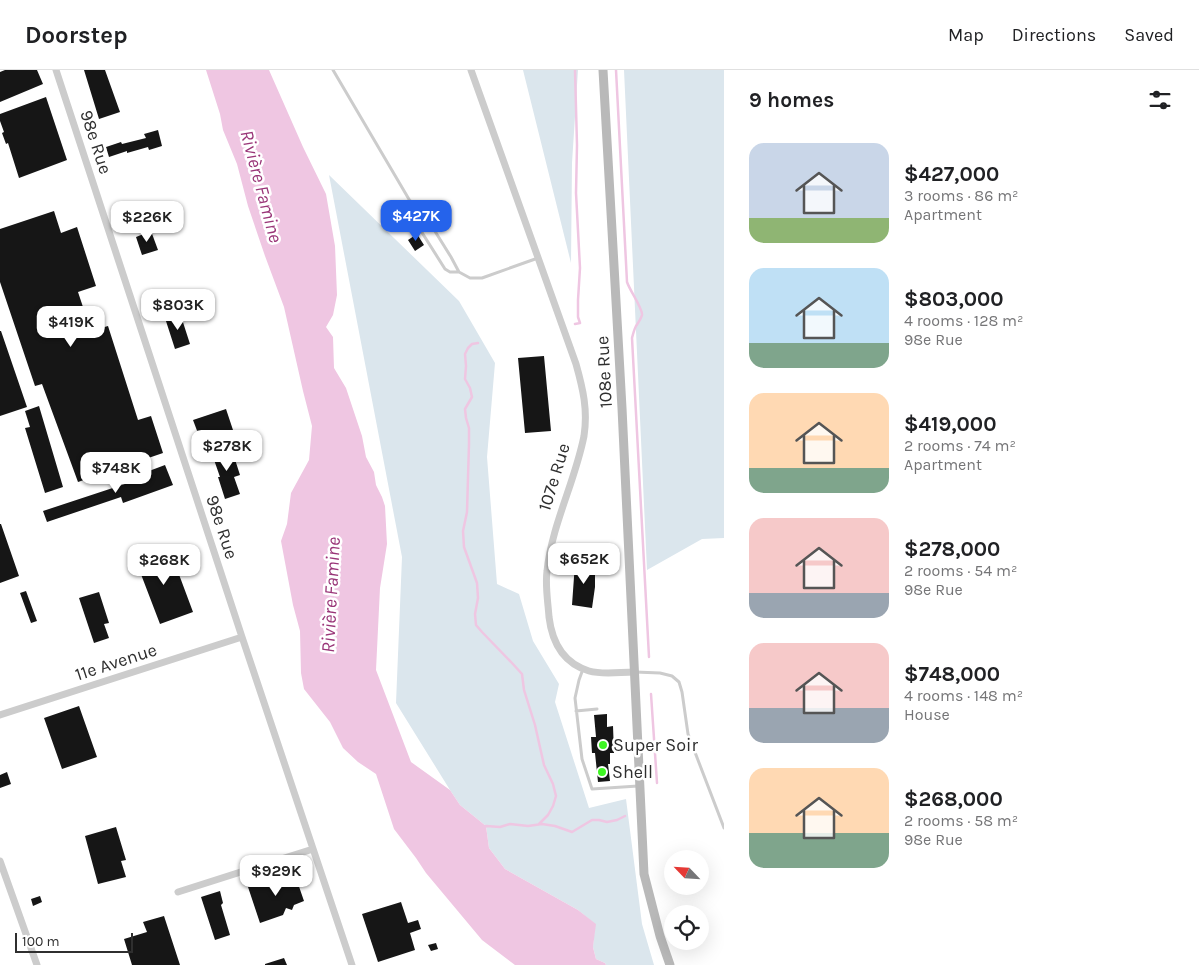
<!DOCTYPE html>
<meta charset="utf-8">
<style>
:root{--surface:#fff;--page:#f6f6f6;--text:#202124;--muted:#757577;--line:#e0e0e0;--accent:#2563eb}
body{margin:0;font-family:Karla,sans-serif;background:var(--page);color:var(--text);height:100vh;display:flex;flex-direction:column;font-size:19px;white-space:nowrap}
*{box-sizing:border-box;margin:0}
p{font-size:16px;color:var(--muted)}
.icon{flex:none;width:28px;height:28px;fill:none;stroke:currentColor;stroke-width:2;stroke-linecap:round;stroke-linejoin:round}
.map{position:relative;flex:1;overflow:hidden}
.drawer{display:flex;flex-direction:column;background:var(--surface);width:475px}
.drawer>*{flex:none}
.needle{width:32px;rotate:295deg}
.controls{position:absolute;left:664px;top:780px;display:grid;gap:10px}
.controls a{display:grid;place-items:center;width:45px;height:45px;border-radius:50%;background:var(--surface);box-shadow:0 5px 20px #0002;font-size:25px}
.scale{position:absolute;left:15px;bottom:12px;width:118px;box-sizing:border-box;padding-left:5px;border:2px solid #2f2f2f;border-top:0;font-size:14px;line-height:18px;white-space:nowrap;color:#2f2f2f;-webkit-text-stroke:4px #fff;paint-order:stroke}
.price{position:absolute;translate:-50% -42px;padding:0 11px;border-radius:10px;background:#fff;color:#222;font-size:16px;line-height:32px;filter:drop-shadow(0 1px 2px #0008)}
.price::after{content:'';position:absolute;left:50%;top:30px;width:15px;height:11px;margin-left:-8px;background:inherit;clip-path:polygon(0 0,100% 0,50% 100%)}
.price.current{background:var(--accent);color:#fff}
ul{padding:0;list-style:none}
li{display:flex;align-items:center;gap:15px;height:125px;padding:0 25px}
li span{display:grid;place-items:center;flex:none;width:140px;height:100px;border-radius:15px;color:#555}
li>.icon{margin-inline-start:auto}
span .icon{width:60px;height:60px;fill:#fffc;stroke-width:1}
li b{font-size:21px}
h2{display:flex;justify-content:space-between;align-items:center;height:60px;padding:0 25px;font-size:21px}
header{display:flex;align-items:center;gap:30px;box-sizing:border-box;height:70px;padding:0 25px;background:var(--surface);border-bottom:1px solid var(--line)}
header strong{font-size:24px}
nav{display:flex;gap:28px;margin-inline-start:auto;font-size:18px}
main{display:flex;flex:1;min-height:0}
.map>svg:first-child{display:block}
.green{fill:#dbe6ed}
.water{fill:#efc6e2}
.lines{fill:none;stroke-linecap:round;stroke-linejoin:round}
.stream{stroke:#efc6e2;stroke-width:2.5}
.building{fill:#161616}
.service{stroke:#ccc;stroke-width:3}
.minor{stroke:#ccc;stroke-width:7}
.secondary{stroke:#b9b9b9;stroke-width:9}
.poi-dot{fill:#3ef522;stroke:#fff;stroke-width:2}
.labels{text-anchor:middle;stroke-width:5;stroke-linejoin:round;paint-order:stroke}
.street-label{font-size:18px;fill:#2f2f2f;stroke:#fff}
.poi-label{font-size:18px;fill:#2f2f2f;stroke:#fff;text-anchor:start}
.water-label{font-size:19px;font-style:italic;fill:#993578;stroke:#fff}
</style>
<header>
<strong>Doorstep</strong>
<nav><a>Map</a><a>Directions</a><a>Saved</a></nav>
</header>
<main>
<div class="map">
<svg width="724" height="895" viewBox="0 0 724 895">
<rect width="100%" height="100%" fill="#fff"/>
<!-- green -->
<path class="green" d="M523,0H578L572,93L571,193Z
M624,0H724V468L702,469L647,500Z
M329,105L459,231L495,293L487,387L497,514L519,524L533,571L559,614L555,632L589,738L626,729L642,854L654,895H606L605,893L596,889L593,877L595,854L578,840L505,799L489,778L486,756L460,735L450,720L396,633L402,487Z"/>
<!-- water -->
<path class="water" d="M206,0H269L303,77L326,124L335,176L337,225L333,245L326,257L333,267L334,298L346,318L362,366L366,387L374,402L376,415L382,427L385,436L387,474L380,518L376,600L411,692L450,720L460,735L486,756L489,778L505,799L578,840L596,854L593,877L596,889L605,893L606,895H515L482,870L426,803L416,788L394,759L376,704L358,692L343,678L330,652L304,619L301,603L300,561L293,535L281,471L287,454L291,423L309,390L312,356L303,321L284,237L265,186L248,136L237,94L223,60L220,44Z"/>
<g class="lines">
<!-- stream -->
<path class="stream" d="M616,0L627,212C630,221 643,239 642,245C641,249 638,253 636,256C634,260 633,264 632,268L649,587
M575,254L580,253L578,247V230L580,198L576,123L577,75L575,0
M478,273L472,274L468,278L465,284L466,296L465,309L470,318L472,327L465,339L466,348L469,358V374L467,442L463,461L464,477L477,513L478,528L475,544L476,555L482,562L512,593L522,604L524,620L535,655L544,695L553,714L556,726L553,736L548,745L539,754
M651,624L657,713
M484,758L486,756L500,757L510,754L528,756L542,754L555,756L572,762L592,750H599L607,752L617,750L625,746"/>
</g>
<!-- building -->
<path class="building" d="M5,0H37L43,14L0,32V2Z
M84,0H105L120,42L99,49Z
M46,27L67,90L19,108L8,73L6,74L2,63L4,62L0,51V44Z
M158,60L162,76L149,80L148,77L127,83V81L109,87L106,77L121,72L122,74L146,68L144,64Z
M54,141L61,163L77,157L96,216L78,222L91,261L108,256L138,350L151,346L163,383L78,412L42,314L35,316L0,212V159Z
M151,161L158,180L142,185L136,167Z
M417,164L424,175L415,181L408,170Z
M180,243L190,274L175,279L165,248Z
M0,261H1L27,337L0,346Z
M544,286L551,361L525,363L518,288Z
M39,336L63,417L45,423L25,358L30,357L25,341Z
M226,339L234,363L202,374L193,350Z
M231,377L240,405L234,407L240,424L225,429L218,407H220L212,384Z
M165,395L173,415L123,433L121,427L47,452L43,441L143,408L141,404Z
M0,454H1L19,506L0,513Z
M153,479L160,488L171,483L193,542L160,554L134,486Z
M575,493L595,494V517L592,538L572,535Z
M26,521L37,551L31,553L20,523Z
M99,522L109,553L104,554L109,568L94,573L79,528Z
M79,636L97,687L62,699L44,648Z
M607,644V657L613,656L614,683H610V694H608L610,711L598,712L595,683H592L591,667H596L594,645Z
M7,702L11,714L0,718V705Z
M116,757L126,790L121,791L126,807L98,814L85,766Z
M294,802L304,831L294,835L292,840L286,838L283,845L260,853L248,817Z
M220,821L223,833L221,835L230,865L215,870L201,827Z
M40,826L42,832L33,836L31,829Z
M401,832L408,853L418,850L421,859L410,863L415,880L378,892L362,844Z
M164,846L180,895H132L124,869L147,862L143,852Z
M436,873L438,879L431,881L428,875Z
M284,888L287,895H265V894Z"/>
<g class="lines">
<!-- service -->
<path class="service" d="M333,0L410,131L409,142L445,199L450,202H459L470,208H482L538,188
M410,131L417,134L423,142L451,187L459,202
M583,599L579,610L575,628L582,689L592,719L638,716
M635,602L660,603L672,606L679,612L682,622L688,664L724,758
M576,641L597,639"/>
<!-- minor -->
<path class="minor" d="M56,0L242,567L352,895
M471,0L576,294C583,319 588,340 584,366C575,412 552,454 547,501C545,516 548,532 549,547C552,572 563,593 589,601C603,605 620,602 634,602
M0,645L242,567
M0,791L37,895
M178,822L313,779"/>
<!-- secondary -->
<path class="secondary" d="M603,0L622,338L644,804L660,866L670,895"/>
</g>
<!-- markers -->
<g class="poi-dot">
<circle cx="603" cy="675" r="5"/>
<circle cx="602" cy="702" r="5"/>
</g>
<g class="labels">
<!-- street labels -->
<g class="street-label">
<text transform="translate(96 72) rotate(72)" y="6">98e Rue</text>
<text transform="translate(604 302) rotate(-93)" y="6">108e Rue</text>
<text transform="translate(554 407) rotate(-73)" y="6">107e Rue</text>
<text transform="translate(222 457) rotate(72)" y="6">98e Rue</text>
<text transform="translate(116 592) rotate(-18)" y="6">11e Avenue</text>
</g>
<!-- poi labels -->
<g class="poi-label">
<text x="613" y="681">Super Soir</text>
<text x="612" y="708">Shell</text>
</g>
<!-- water labels -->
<g class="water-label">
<text transform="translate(262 116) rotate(75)" y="7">Rivière Famine</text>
<text transform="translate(330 525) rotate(-87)" y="7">Rivière Famine</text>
</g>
</g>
</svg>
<div class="controls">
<a><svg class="needle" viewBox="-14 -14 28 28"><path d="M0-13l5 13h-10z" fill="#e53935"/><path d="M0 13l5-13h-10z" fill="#757577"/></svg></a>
<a><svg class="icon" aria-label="locate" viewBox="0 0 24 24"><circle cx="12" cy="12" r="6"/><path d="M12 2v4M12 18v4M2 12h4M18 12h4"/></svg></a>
</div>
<div class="scale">100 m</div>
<b class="price current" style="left:416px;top:172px">$427K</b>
<b class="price" style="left:147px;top:173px">$226K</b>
<b class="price" style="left:178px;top:261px">$803K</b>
<b class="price" style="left:71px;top:278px">$419K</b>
<b class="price" style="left:227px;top:402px">$278K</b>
<b class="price" style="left:116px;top:424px">$748K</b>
<b class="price" style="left:584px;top:515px">$652K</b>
<b class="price" style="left:164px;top:516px">$268K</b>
<b class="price" style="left:276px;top:827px">$929K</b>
</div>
<section class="drawer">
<h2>9 homes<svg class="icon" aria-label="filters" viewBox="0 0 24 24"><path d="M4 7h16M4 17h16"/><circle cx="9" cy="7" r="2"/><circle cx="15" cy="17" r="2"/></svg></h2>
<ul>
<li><span style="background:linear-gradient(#c9d6e8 75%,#8fb573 0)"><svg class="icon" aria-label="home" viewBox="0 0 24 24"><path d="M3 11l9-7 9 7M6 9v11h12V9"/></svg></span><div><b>$427,000</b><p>3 rooms · 86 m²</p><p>Apartment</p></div></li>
<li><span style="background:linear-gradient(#bfe0f5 75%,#7fa58c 0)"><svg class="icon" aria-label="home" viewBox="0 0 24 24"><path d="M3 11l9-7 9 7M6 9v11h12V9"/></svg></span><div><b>$803,000</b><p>4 rooms · 128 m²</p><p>98e Rue</p></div></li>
<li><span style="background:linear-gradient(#ffd9b3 75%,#7fa58c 0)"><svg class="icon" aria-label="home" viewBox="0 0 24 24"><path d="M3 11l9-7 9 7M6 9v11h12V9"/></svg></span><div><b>$419,000</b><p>2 rooms · 74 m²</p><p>Apartment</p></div></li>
<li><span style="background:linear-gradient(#f6c9c9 75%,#9aa5b1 0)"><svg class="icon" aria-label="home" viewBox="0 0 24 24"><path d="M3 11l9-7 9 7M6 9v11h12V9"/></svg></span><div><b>$278,000</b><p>2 rooms · 54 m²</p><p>98e Rue</p></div></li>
<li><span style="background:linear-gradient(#f6c9c9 65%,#9aa5b1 0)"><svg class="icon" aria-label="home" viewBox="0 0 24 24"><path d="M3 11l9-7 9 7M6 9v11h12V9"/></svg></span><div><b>$748,000</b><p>4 rooms · 148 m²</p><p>House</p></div></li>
<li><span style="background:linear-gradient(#ffd9b3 65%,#7fa58c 0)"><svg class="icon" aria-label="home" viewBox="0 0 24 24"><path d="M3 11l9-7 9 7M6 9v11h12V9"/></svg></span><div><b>$268,000</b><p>2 rooms · 58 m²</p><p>98e Rue</p></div></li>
</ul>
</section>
</main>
